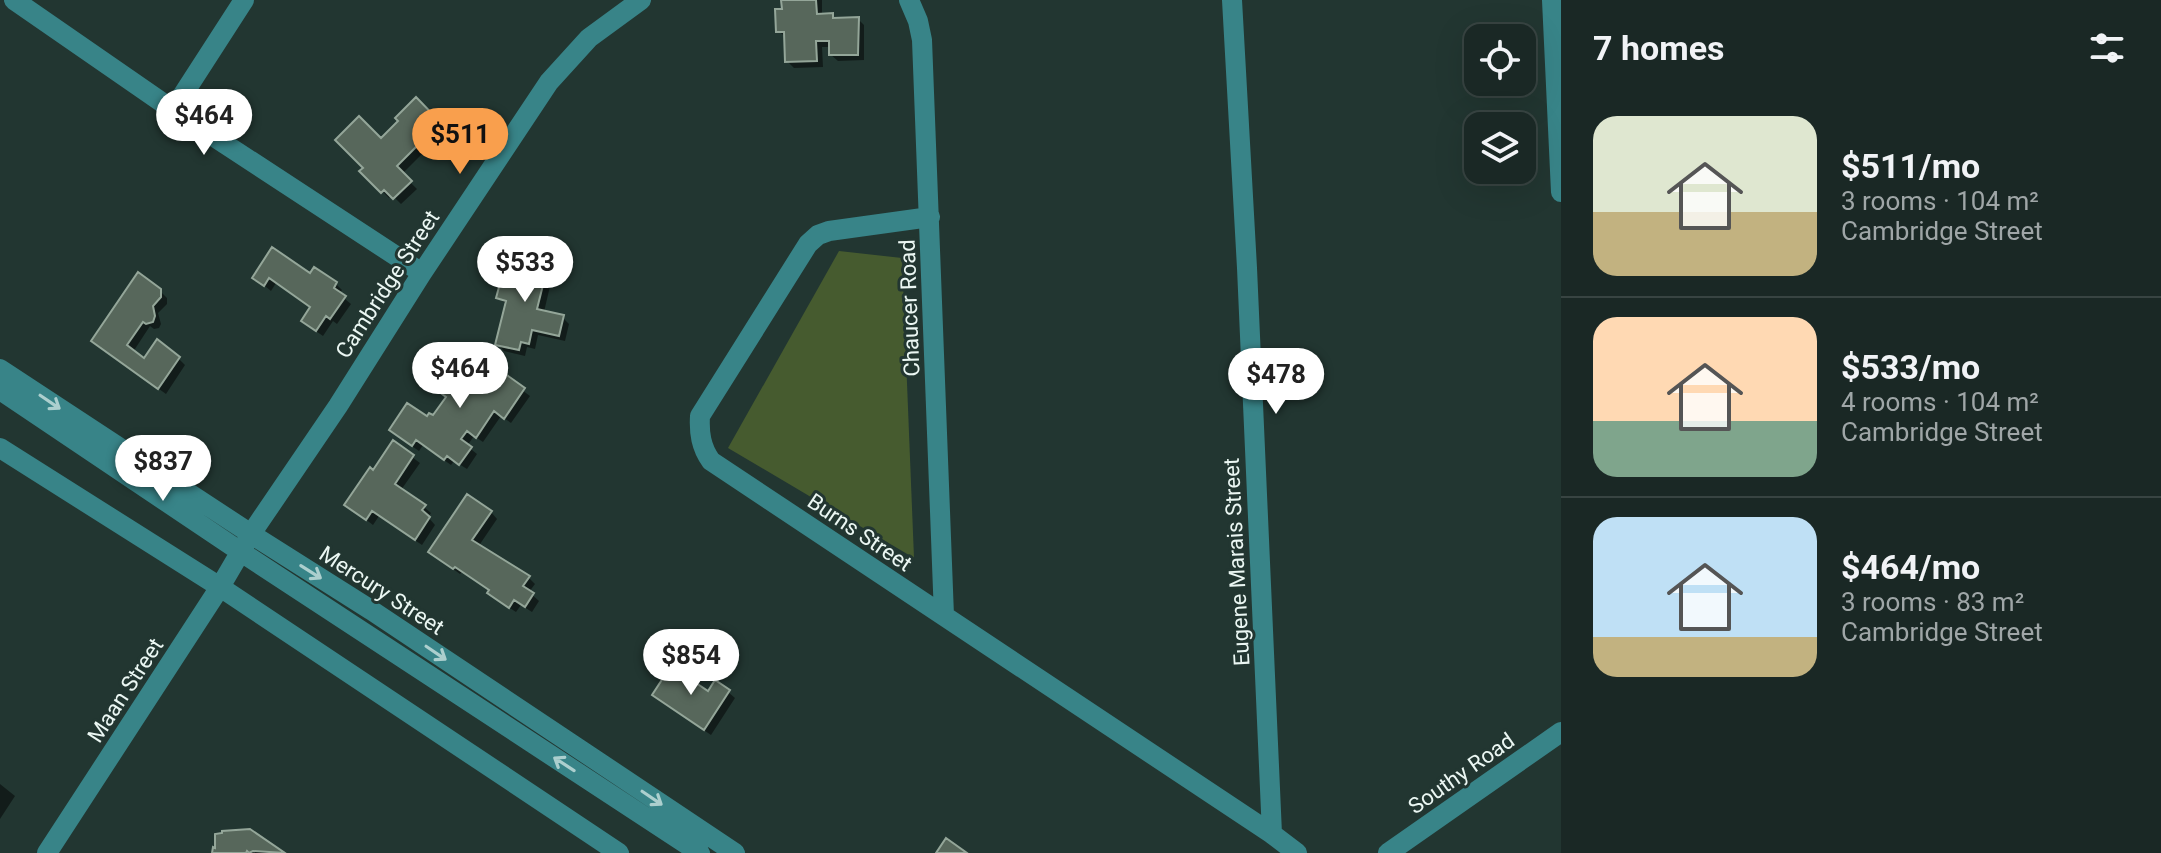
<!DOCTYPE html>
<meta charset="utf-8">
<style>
:root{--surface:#1a2825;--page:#273432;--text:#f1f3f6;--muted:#9fa6a7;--line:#384442;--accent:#f99f4d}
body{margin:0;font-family:Roboto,sans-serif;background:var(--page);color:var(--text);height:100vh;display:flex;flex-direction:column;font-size:30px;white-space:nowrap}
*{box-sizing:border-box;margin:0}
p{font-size:26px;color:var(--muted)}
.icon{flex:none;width:44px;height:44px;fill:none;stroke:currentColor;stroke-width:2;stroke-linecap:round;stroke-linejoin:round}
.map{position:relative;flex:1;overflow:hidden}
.sheet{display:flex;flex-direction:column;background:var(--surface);width:600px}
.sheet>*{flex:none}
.tools{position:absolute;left:1464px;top:24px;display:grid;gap:16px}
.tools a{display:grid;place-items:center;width:72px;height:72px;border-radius:16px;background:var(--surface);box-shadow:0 8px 32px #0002,0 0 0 2px var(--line);font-size:40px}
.price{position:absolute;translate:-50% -68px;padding:0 18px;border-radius:28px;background:#fff;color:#222;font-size:26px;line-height:52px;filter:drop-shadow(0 2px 4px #0008)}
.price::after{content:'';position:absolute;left:50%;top:48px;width:24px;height:18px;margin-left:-12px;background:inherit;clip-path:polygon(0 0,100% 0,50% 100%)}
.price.current{background:var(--accent);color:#111}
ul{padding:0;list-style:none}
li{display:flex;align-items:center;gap:24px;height:200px;padding:0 32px}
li+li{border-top:2px solid var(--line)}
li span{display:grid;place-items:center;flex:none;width:224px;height:160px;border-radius:24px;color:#555}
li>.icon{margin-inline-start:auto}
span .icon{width:96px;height:96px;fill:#fffc;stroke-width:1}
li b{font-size:34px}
h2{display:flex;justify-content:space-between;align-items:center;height:96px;padding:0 32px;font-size:34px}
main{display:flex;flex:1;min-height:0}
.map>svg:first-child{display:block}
.green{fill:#465b2f}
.shadow{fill:#0007}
.building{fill:#57675b;stroke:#94a699;stroke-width:2}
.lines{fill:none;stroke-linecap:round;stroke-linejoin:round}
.minor{stroke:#388488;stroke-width:20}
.oneway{stroke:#accfce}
.labels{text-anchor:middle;stroke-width:6;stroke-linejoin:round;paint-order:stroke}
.street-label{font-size:22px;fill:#ebf7f3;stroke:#223631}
</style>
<main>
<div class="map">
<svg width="1561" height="853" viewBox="0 0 1561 853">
<rect width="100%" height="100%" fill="#223631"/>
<!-- green -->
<path class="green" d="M839,251L902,258L914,558L728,448Z"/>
<!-- shadow -->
<path class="shadow" d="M783,0H822V16L832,15L837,20L858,19L864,25V60L838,61L831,55V47H822L823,67L794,68L787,61L786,37L778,31L784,11Z
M416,100L449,134L430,152L427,149L402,174L417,189L401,204L392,195L389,198L362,171L381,140L400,121Z
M548,263L554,269L544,312L562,317L569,324L565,341L538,335L535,349L527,347L525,356L504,351L498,344L507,305L499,298L513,281Z
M315,269L336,284L342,290L339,294L351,304L337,324L333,321L323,336L310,327L312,308L276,283L271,291L254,277L310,276Z
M160,291L167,298V304L158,313L161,324L159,328L154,329L150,326L133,352L144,361L178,358L185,365L166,394L100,347Z
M476,356L530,396L511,423L501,416L483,442L474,436L467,446L477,454L467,469L454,461L451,465L423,445L419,451L397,436L434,418Z
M393,443L420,463L401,490L424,507L431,513L428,517L435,525L422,545L379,516L373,525L347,505L373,473Z
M491,512L497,519L478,547L529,578L535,584L529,592L539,601L532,612L521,605L516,612L496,599L491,591L462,572L460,574L430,552Z
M728,692L735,698L711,735L661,701L654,695Z
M0,784L15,796L0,819Z
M249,831L282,853H214Z"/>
<!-- building -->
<path class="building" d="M781,0H816L817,14L833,13V18L859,17L858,55H829V41H816L817,61L785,62L784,32H776L775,9H782Z
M416,97L444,126L423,148L419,144L397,166L412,181L393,199L384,190L381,193L359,171L363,168L335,140L359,116L381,138L398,121L395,118Z
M272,247L310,273L314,267L337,282L334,288L346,296L330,319L326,316L316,331L301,321L310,307L269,278L264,286L252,278Z
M517,253L549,261L537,309L564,315L559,336L532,330L529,344L521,342L519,350L495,345L506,301L496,298L502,276L511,279Z
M138,272L161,289V297L153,306L155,316L153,322L146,324L143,322L127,345L144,358L157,339L180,357L158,389L91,341Z
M476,353L525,388L504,419L494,411L476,438L467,431L461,439L472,447L459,465L447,456L444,460L416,440L412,446L389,430L407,403L427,416L429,413L433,415L446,397L438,391L454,368L462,373Z
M393,440L414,455L395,484L426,505L422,510L430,517L415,540L372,511L366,520L344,505L370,467L373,470Z
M467,494L492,511L472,540L530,576L523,586L534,593L525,607L514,600L509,608L487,593L489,590L455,567L453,569L428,552Z
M671,666L708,691L715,680L730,690L704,730L652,695Z
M250,829L285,853L253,851L249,853L247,851L246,853H212L213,847L215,848V834L222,833V831Z
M946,838L967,853H936Z"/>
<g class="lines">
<!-- minor -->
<path class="minor" d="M14,0L173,110L422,273
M909,0L918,21L922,40L944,616
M1232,0L1247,268L1272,834
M1552,0L1561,192
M173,110L244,0
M930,217L829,231L818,235L808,244L700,416C699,433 701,447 711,461L1272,834L1297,853
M0,369L251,534L371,610L735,853
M0,390L241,552L700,853
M0,448L220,587L619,853
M47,853L220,587L251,534L338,406L422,273L549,82L589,38L641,0
M1388,853L1561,732"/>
</g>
<!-- one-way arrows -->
<defs><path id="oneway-shaft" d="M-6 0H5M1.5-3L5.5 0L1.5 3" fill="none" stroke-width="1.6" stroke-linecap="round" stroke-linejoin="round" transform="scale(2)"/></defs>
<g class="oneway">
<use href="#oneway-shaft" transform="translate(50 402) rotate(34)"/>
<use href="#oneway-shaft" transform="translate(311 572) rotate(32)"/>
<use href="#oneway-shaft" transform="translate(436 653) rotate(34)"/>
<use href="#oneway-shaft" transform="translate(564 764) rotate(-147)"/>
<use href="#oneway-shaft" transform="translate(652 798) rotate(34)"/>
</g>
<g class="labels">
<!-- street labels -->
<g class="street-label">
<text transform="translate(387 284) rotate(-57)" y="8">Cambridge Street</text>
<text transform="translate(909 308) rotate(-92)" y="8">Chaucer Road</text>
<text transform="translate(860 532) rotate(34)" y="8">Burns Street</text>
<text transform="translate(1236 562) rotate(-93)" y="8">Eugene Marais Street</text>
<text transform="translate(382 590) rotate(33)" y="8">Mercury Street</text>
<text transform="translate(125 690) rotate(-57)" y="8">Maan Street</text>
<text transform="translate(1461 773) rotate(-35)" y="8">Southy Road</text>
</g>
</g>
</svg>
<div class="tools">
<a><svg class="icon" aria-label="locate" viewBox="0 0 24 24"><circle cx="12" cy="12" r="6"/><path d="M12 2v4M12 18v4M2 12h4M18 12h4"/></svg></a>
<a><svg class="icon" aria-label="layers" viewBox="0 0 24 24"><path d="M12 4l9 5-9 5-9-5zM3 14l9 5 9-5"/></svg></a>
</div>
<b class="price" style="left:204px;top:157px">$464</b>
<b class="price current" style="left:460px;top:176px">$511</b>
<b class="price" style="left:525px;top:304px">$533</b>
<b class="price" style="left:460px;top:410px">$464</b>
<b class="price" style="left:1276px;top:416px">$478</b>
<b class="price" style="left:163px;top:503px">$837</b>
<b class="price" style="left:691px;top:697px">$854</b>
</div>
<section class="sheet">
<h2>7 homes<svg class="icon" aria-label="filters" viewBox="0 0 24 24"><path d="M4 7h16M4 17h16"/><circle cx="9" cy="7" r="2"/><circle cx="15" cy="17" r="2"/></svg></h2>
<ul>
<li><span style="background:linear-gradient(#dfe7d0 60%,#c2b280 0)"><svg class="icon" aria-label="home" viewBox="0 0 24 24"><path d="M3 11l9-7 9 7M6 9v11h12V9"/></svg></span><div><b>$511/mo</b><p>3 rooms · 104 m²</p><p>Cambridge Street</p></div></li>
<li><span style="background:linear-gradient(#ffd9b3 65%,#7fa58c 0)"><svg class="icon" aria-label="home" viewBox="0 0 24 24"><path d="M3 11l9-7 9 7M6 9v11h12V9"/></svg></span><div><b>$533/mo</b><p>4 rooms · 104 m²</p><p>Cambridge Street</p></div></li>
<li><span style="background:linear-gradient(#bfe0f5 75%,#c2b280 0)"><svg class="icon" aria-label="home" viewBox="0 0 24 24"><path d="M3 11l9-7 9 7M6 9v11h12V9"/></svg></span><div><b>$464/mo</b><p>3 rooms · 83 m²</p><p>Cambridge Street</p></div></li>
</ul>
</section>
</main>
